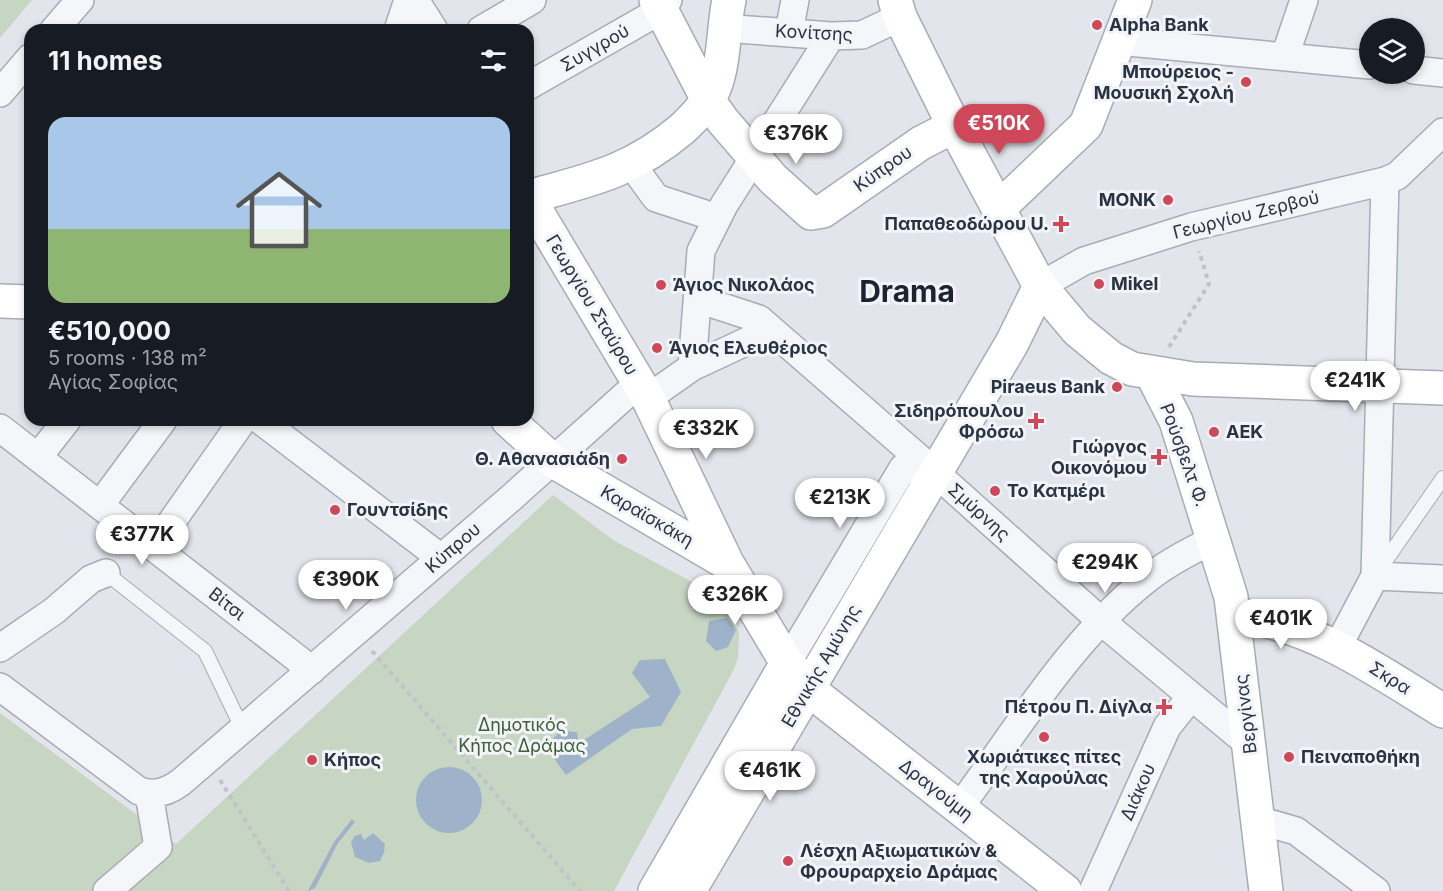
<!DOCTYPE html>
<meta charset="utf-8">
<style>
:root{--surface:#171b24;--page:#20242c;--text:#f1f3f6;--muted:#9ea1a6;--line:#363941;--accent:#cf4859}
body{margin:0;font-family:Inter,sans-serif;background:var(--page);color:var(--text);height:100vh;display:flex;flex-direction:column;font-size:22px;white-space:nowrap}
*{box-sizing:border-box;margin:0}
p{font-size:20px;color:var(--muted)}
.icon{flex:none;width:33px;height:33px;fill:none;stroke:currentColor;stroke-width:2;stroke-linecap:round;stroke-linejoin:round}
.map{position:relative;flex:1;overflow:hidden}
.details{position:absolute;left:24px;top:24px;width:510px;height:402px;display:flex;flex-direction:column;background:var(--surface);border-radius:18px;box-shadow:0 3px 9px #0003}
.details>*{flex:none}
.fabs{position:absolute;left:1359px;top:18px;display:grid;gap:12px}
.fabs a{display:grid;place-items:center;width:66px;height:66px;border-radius:50%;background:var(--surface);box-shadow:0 3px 9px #0003;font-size:30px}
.price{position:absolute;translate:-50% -51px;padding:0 14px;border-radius:21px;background:#fff;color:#222;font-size:20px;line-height:39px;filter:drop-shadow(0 2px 3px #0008)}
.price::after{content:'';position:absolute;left:50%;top:36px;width:18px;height:14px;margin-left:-9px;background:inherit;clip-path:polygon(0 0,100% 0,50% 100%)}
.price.active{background:var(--accent);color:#fff}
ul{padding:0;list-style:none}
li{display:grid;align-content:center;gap:12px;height:318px;padding:0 24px}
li+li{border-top:2px solid var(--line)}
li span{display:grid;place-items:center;height:186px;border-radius:18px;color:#555}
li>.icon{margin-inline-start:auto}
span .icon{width:108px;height:108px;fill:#fffc;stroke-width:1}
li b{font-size:26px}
h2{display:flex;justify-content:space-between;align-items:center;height:72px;padding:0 24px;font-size:26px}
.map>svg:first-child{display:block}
.green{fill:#c7d5c3}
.water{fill:#9eb2ca}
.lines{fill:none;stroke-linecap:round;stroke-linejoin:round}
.lane-casing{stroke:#a7acb5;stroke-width:16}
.street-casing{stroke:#a7acb5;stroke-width:30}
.secondary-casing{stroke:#a7acb5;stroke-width:36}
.path{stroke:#c0c3ca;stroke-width:4;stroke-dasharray:4.5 4.5;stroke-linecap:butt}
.lane{stroke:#f5f6f9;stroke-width:14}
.street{stroke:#f5f6f9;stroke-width:27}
.secondary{stroke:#fff;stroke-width:33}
.poi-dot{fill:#cf4859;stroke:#f2f4f8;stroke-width:2}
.labels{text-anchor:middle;stroke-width:6;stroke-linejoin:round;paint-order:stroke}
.poi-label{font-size:18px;font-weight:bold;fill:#2a3343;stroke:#f2f4f8;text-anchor:start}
.street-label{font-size:18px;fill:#2a3343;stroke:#f2f4f8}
.park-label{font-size:18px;fill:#3e5f37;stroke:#f2f4f8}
.town-label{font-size:30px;font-weight:bold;fill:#1c2434;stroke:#f2f4f8}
</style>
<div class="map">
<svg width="1443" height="891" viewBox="0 0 1443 891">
<rect width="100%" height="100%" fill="#e2e5eb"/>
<!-- green -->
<path class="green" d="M0,0H32L0,38Z
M553,495L613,540L713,593L739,632L738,658L734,669L614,891H0V713L176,844Z"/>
<!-- water -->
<path class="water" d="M727,618L736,630L728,647L716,651L706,641L709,621Z
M665,659L681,692L661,726L632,729L566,775L546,747L560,731L577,732L578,739L584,740L650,697L632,673L640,660Z
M416 800a33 33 0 1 1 66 0a33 33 0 1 1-66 0Z
M352,819L355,822L338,843L315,888L308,891L334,842Z
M373,833L385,844L384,852L380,861L369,863L355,857L351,842L355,836L361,834L364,840Z"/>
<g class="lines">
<defs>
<path id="lane" d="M1379,570L1443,478
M106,573L205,651L243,730"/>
<path id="street" d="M415,0L434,30
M723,28L831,36L862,35L900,17
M54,30L80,0
M398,30L408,0
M481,30L532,0
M789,32L795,0
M1118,41L1370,65
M1285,56L1304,0
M1414,70L1443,73
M528,86L661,10L668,0
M0,93L30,58
M632,165L656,198L717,218
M1040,286L1084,261L1191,227L1385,181L1397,176L1443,132
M698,299L759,319L921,460L1101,621L1250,745
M692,367L701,251L724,205L831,36
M648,398L692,367L771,330
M260,420L441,558
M0,428L312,670
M38,457L67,420
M100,505L163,420
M154,547L243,420
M1375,576L1443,579
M1338,646L1375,576L1385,181
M0,648L54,611L91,579L106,573
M787,663L903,468L935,472
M0,687L139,791C155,796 168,792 181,782L511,498L639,383
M959,808C1017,730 1070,640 1147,579C1167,563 1190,551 1213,540
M1258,820L1296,831L1376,891
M107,891L158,847L149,794
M1093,891L1167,727L1190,698"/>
<path id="secondary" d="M656,0L708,100L723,121L773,179L811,213L823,211L921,143L954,126
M895,0L900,17L954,126L1040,286L1077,330L1111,358L1132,369L1193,379L1443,388
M528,197L648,398L727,563L787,663L817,696L1065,891
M528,197C590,180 631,172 682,129C695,117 709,103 715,86C725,59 723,28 729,0
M999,208L1086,125L1135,0
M0,301L30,302
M1152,374L1176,421L1231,597L1266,891
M508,420L553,461L727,563
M1234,614C1318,627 1373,668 1443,711
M655,891L787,663
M689,891L1012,343L1040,286"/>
</defs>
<!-- lane casing -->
<use href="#lane" class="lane-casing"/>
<!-- street casing -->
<use href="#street" class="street-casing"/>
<!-- secondary casing -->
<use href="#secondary" class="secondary-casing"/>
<!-- path -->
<path class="path" d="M1169,347L1209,284L1199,251
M372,651L580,891
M220,780L289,891"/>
<!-- lane -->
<use href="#lane" class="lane"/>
<!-- street -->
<use href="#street" class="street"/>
<!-- secondary -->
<use href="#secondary" class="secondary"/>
</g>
<!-- markers -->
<g class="poi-dot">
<circle cx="1097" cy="25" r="6"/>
<circle cx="1246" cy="82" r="6"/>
<circle cx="1168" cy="200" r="6"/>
<path d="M1058 215h6v6h6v6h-6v6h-6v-6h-6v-6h6z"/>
<circle cx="1099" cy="284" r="6"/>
<circle cx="661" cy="285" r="6"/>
<circle cx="657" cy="348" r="6"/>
<circle cx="1117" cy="387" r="6"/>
<path d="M1033 412h6v6h6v6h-6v6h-6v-6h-6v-6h6z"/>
<circle cx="1214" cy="432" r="6"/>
<path d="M1156 448h6v6h6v6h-6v6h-6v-6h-6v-6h6z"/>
<circle cx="622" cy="459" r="6"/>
<circle cx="995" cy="491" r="6"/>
<circle cx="335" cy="510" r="6"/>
<path d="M1161 698h6v6h6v6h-6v6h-6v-6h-6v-6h6z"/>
<circle cx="1044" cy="737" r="6"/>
<circle cx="1289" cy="757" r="6"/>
<circle cx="312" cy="760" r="6"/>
<circle cx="788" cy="861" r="6"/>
</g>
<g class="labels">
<!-- poi labels -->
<g class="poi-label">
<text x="1109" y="31">Alpha Bank</text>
<text x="1234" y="78" text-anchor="end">Μπούρειος -<tspan x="1234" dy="21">Μουσική Σχολή</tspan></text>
<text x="1156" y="206" text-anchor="end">MONK</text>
<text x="1049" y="230" text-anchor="end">Παπαθεοδώρου U.</text>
<text x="1111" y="290">Mikel</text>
<text x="673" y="291">Άγιος Νικολάος</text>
<text x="669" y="354">Άγιος Ελευθέριος</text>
<text x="1105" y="393" text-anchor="end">Piraeus Bank</text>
<text x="1024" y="417" text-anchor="end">Σιδηρόπουλου<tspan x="1024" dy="21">Φρόσω</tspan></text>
<text x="1226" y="438">ΑΕΚ</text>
<text x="1147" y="453" text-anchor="end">Γιώργος<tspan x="1147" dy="21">Οικονόμου</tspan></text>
<text x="610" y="465" text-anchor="end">Θ. Αθανασιάδη</text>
<text x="1007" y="497">Το Κατμέρι</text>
<text x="347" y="516">Γουντσίδης</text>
<text x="1152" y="713" text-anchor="end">Πέτρου Π. Δίγλα</text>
<text x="1044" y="763" text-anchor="middle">Χωριάτικες πίτες<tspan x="1044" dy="21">της Χαρούλας</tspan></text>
<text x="1301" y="763">Πειναποθήκη</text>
<text x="324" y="766">Κήπος</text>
<text x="800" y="857">Λέσχη Αξιωματικών &amp;<tspan x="800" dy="21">Φρουραρχείο Δράμας</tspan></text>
</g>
<!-- street labels -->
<g class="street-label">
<text transform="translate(814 33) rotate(3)" y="6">Κονίτσης</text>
<text transform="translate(595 48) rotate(-30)" y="6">Συγγρού</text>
<text transform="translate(883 169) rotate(-35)" y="6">Κύπρου</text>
<text transform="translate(1246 215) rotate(-14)" y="6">Γεωργίου Ζερβού</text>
<text transform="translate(592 305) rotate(59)" y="6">Γεωργίου Σταύρου</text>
<text transform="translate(1184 455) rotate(70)" y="6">Ρούσβελτ Φ.</text>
<text transform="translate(979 512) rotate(42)" y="6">Σμύρνης</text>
<text transform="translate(647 516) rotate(30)" y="6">Καραϊσκάκη</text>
<text transform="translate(453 548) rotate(-41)" y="6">Κύπρου</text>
<text transform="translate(227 604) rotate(38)" y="6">Βίτσι</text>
<text transform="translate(821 666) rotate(-60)" y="6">Εθνικής Αμύνης</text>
<text transform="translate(1390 678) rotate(32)" y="6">Σκρα</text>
<text transform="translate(1246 714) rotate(-97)" y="6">Βεργίνας</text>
<text transform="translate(936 790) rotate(38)" y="6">Δραγούμη</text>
<text transform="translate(1138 792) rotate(-66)" y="6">Διάκου</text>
</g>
<!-- park labels -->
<g class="park-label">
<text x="522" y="731">Δημοτικός<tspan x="522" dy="21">Κήπος Δράμας</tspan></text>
</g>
<!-- town labels -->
<g class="town-label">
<text x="907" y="302">Drama</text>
</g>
</g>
</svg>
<div class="fabs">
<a><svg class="icon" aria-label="layers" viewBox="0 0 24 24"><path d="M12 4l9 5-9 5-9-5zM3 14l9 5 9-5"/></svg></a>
</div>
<b class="price active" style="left:999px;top:155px">€510K</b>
<b class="price" style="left:796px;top:165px">€376K</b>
<b class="price" style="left:1355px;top:412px">€241K</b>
<b class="price" style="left:706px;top:460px">€332K</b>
<b class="price" style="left:840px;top:529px">€213K</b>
<b class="price" style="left:142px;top:566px">€377K</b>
<b class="price" style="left:1105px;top:594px">€294K</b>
<b class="price" style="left:346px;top:611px">€390K</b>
<b class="price" style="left:735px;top:626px">€326K</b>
<b class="price" style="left:1281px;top:650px">€401K</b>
<b class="price" style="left:770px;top:802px">€461K</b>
<section class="details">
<h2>11 homes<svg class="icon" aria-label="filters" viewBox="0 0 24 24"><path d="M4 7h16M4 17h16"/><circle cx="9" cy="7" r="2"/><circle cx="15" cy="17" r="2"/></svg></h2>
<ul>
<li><span style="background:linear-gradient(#a9c7e8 60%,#8fb573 0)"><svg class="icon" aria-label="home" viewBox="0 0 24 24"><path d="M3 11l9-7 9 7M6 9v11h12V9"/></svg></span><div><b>€510,000</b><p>5 rooms · 138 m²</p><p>Αγίας Σοφίας</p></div></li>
</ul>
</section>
</div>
